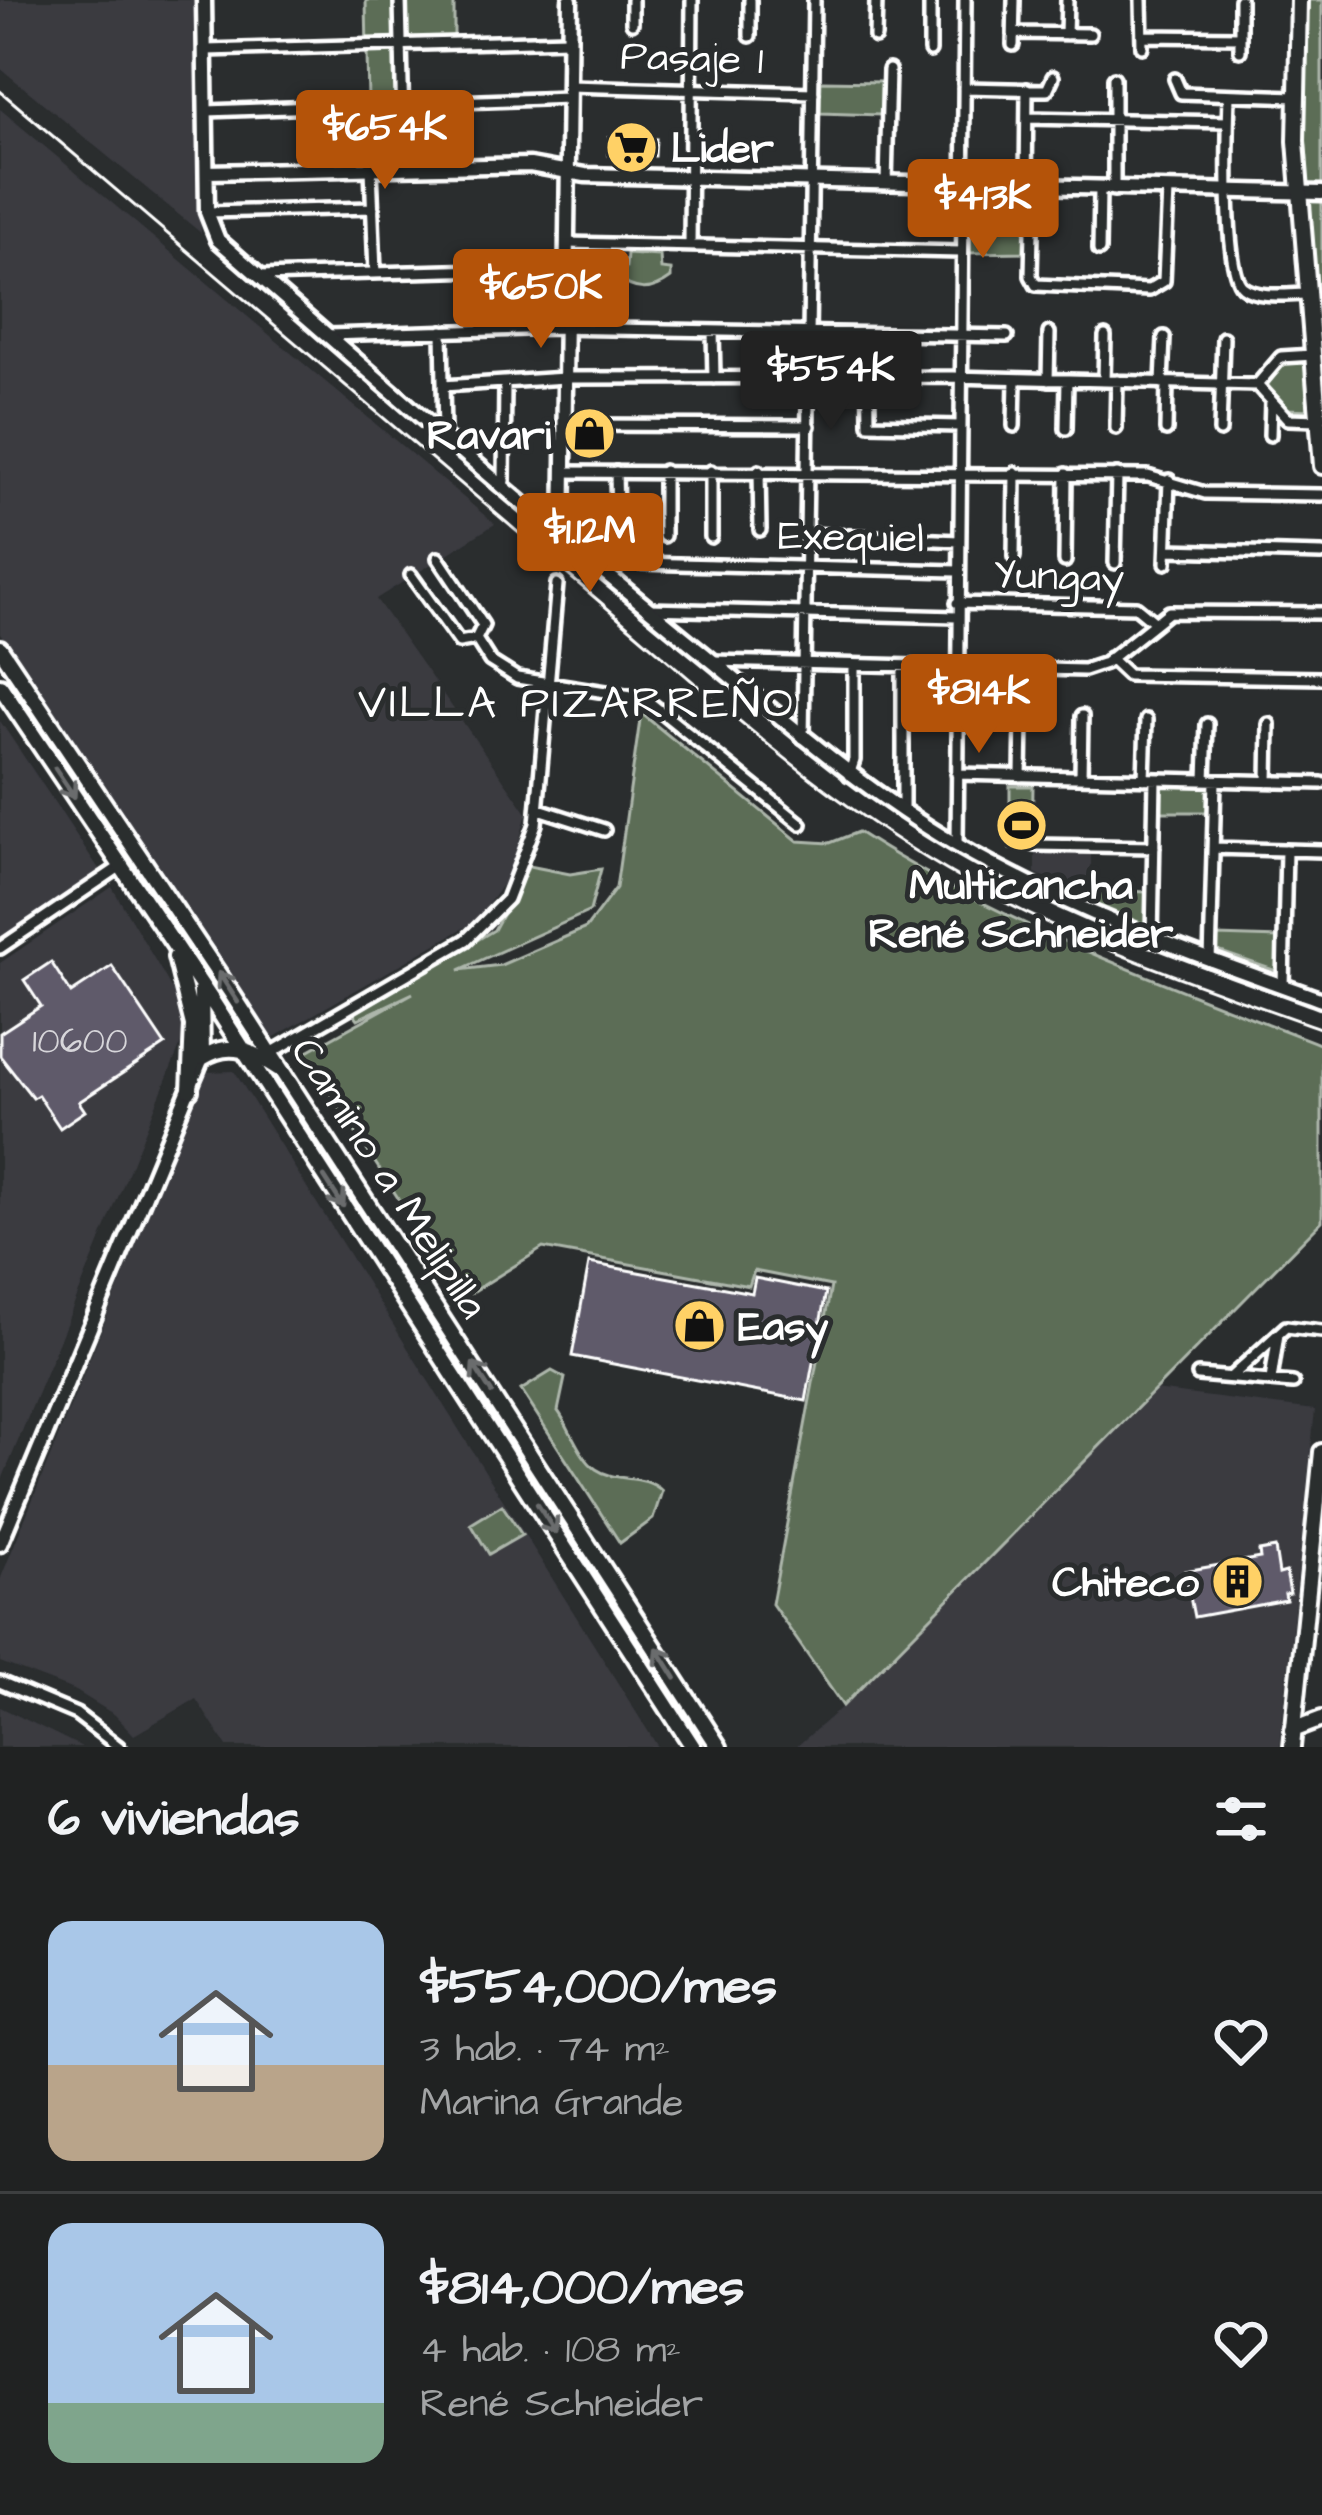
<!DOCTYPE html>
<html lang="es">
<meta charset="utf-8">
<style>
:root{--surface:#202222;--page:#2d2f2f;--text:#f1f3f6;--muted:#a2a4a5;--line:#3d3f40;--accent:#b45309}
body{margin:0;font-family:"Architects Daughter",sans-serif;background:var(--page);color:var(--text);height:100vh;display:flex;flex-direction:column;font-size:45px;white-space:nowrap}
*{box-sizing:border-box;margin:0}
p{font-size:39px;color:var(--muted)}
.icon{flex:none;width:66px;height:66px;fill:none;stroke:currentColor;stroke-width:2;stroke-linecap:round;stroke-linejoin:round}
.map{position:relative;height:1747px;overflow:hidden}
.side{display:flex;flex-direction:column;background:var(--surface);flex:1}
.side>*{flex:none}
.price{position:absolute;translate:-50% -102px;padding:0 27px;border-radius:12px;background:var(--accent);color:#fff;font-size:39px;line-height:78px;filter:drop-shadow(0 3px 6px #0008)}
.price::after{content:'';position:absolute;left:50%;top:72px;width:36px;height:27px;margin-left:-18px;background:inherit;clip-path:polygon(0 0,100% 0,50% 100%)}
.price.active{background:#222;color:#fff}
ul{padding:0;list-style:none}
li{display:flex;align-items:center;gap:36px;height:300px;padding:0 48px}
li+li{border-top:3px solid var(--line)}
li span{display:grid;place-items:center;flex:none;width:336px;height:240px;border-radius:24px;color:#555}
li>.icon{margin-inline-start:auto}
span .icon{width:144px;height:144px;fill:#fffc;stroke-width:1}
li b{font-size:51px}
h2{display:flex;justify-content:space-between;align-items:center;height:144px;padding:0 48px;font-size:51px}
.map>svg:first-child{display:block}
.built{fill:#3a3a40}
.green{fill:#5b6d57;stroke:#adb6ab;stroke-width:3}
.building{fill:#5f5a6b;stroke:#fff;stroke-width:3}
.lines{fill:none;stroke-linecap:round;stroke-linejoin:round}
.street-casing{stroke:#fff;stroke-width:18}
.secondary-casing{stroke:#fff;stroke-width:21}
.primary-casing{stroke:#fff;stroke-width:22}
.street{stroke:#2a2d2e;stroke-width:9}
.secondary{stroke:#2a2d2e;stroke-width:12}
.primary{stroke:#2a2d2e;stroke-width:14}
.rail{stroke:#fff;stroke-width:3}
.oneway{stroke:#6a6c6d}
.labels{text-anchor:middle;stroke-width:10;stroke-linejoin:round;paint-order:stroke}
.number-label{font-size:36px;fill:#d7d6da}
.street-label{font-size:42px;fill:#fff;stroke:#2a2d2e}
.poi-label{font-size:42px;font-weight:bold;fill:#fff;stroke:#2a2d2e;text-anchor:start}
.neighbourhood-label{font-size:45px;letter-spacing:3px;fill:#fff;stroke:#2a2d2e}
</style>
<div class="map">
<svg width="1322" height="1747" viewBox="0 0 1322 1747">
<rect width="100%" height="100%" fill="#2a2d2e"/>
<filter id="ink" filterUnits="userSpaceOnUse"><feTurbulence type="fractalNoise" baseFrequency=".00833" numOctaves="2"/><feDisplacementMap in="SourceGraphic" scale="24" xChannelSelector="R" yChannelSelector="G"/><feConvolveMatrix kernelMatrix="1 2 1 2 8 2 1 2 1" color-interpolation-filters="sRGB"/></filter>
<g filter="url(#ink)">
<!-- built -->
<path class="built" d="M0,0H197L201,233L0,68Z
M0,109L495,524L376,599L527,813L510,874L476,921L271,1039L0,634Z
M0,721L101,872L0,942Z
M1035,847L1091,848V898L1035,873Z
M112,887L182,1006L183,1039L0,1485V963Z
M234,1071L658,1747H227L196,1699L134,1735L115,1715L76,1691L0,1662V1580L206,1072Z
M1155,1390L1315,1410L1280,1747H796L843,1706Z
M0,1707L82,1747H0Z"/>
<!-- green -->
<path class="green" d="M366,0H454V39H395L396,102L368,103Z
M1304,0H1322V397L1301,139Z
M821,81L882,82L881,115L820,113Z
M461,109V160L410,161L409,110Z
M966,194L1019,195L1028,206L1027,252L964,253Z
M627,254L660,256L661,269L671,270V278C651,293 634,292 615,276V269L626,268Z
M1310,361L1313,410L1284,409L1265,388L1283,364Z
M641,713L798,841L830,843L858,832C1002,925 1163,983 1322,1045V1221L843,1706L772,1604L831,1286L754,1271L749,1286L543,1248L463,1298L304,1053L413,993L358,1019L354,1014L494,930L529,866L570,874L601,869L590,911L459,970L501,965L586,928L616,888Z
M1157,785L1209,786V812H1157Z
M1010,786H1033L1032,849H1010Z
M1094,890L1148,892L1146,927L1093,905Z
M1216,936L1280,938L1279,972L1215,950Z
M552,1371L565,1378L558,1411C569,1425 579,1457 596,1469C616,1483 644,1473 662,1491L653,1519L620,1543L521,1390Z
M502,1505L522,1535L489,1554L471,1524Z
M569,1529L687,1712L686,1716L566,1531Z"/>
<!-- building -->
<path class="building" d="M609,137L656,139L655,156L609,155Z
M51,962L71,993L112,966L165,1045L79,1102L85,1111L60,1128L38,1095L33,1098L0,1056V1033L41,1006L24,980Z
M589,1263L752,1293L755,1278L826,1292L806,1401L572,1356Z
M1275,1548L1279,1574L1286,1572L1290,1593L1285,1594L1286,1600L1194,1617L1185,1571L1260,1558L1259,1551Z"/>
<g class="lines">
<defs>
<path id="street" d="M400,0L404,167
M750,0V36
M1141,0L1142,47
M632,23V0
M1014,33L1090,34
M1066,34L1067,0
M1142,36L1240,37
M875,37L876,0
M1013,45L1014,0
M206,50L569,40
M930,51V0
M1240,51V0
M1175,79L1181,93L1296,97
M569,86L813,93
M964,88L1047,90L1053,77
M1229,95C1228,127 1223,272 1243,287C1258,299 1290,294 1308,294
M207,111L568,98
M1027,118L1228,122
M371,168L375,273
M886,183L889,70
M1026,187L1027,89
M1033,188L1031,276L1036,285L1149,290L1164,281L1168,191
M1114,190V78
M207,212L373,208
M566,243L961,252
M690,246L692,0
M1099,250L1100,190
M259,276L566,268
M442,331L444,434
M713,331L714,378
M328,335L556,328L1007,336
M868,337L869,424L959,426
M1048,380L1049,333
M1104,381L1105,336
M1162,383L1164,337
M1257,385L1281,357L1313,355
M443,386L565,378L953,377L1257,385L1288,419L1318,420
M565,425L809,426
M1014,426L1015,379
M1116,428L1117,381
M1066,429L1067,380
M1166,430L1167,383
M1220,431L1223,338
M1270,435L1271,401
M664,471V536
M711,471V537
M759,471L760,530
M564,472L1148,476L1205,493L1322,495
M616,472L617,519
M504,481L505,384
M808,534L958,541
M1167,550L1322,554
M1014,557L1015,473
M1065,561L1066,474
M599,562L957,571
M1115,563L1117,475
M1166,563L1169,480
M411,575L459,642L476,639L483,625L438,558
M957,603L1136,607L1153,621
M648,609L957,617
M476,639L490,661L517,678L644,698L801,824
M1110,658L1128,675L1322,678
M712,661L1084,670L1105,663L1169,612L1322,613
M803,738L814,0
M957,774L1322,783
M849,775L854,760V665
M1021,776L1022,717
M1081,777L1082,716
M1144,779L1146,720
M1205,780L1207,724
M1268,782L1269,724
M539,809L604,830
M903,811V666
M957,845L965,0
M1034,845L1154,847
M1213,848L1322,851
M1152,940L1155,779
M0,948L121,866
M1210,961L1215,781
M1283,986L1286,850
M271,1053L466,940L507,899L536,824L557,584
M1198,1375L1293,1383
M1231,1377L1286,1327L1322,1331
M1271,1380L1278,1334
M0,1682L76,1714L119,1747"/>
<path id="secondary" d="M204,0L207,212L218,240C376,378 533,515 695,647C780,716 860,788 955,844C1072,912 1196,955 1322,1000
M207,172L530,165L585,175L1322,193
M563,541L570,0
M0,1544L202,1058"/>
<path id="primary" d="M1299,0L1296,141L1322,466
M0,648L232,994L719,1747
M0,686L214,1004L693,1747
M176,957L193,1025L190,1090
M201,991L202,1058
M202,1058C231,1039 253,1052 279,1069
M1293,1730L1322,1719
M1292,1747L1322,1452"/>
</defs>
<!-- street casing -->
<use href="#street" class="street-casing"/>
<!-- secondary casing -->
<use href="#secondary" class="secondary-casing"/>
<!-- primary casing -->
<use href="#primary" class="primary-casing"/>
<!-- street -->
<use href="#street" class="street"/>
<!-- secondary -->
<use href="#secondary" class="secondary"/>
<!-- primary -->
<use href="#primary" class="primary"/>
<!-- rail -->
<path class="rail" d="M0,91C189,252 378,414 567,574C690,677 807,789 946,870C1064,940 1194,983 1322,1029"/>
</g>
<!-- one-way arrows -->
<defs><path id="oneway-shaft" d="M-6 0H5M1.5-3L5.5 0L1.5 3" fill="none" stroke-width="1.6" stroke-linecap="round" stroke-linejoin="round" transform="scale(3)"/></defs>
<g class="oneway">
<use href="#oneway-shaft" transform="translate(65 783) rotate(56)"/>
<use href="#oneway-shaft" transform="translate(228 987) rotate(-123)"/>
<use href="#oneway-shaft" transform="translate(334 1192) rotate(57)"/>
<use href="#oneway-shaft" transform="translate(482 1378) rotate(-123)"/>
<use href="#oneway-shaft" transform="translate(547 1519) rotate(57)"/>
<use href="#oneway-shaft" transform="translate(666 1663) rotate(-122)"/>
</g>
</g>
<!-- icons -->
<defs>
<symbol id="supermarket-disc" viewBox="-11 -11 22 22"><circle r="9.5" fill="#ffd166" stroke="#2a2d2e"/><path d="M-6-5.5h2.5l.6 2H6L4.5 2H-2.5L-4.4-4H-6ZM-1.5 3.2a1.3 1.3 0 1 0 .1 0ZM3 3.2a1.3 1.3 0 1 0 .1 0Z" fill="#111"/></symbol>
<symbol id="shop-disc" viewBox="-11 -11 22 22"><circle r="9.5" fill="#ffd166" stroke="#2a2d2e"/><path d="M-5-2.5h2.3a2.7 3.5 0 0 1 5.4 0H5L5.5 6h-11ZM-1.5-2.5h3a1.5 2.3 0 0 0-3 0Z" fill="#111"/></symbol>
<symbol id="stadium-disc" viewBox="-11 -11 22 22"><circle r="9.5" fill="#ffd166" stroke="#2a2d2e"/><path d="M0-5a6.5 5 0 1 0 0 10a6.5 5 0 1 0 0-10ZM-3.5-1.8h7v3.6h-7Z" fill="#111"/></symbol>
<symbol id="building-disc" viewBox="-11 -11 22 22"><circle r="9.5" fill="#ffd166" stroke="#2a2d2e"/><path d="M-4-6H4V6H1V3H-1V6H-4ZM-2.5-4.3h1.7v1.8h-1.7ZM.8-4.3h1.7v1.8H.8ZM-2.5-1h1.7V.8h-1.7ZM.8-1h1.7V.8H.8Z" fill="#111"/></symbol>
</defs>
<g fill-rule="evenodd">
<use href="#supermarket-disc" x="602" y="118" width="59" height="59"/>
<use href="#shop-disc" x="560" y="404" width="59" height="59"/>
<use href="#stadium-disc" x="992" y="796" width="59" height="59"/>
<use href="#shop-disc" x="670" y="1296" width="59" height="59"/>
<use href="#building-disc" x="1208" y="1552" width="59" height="59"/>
</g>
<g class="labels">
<!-- number labels -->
<g class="number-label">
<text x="80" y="1052">10600</text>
</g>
<!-- street labels -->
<g class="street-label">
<text transform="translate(692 56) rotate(2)" y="15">Pasaje 1</text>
<text transform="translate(851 535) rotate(1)" y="15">Exequiel</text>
<text transform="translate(1059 574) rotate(2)" y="15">Yungay</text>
<text transform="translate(391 1177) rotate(57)" y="15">Camino a Melipilla</text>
</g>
<!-- poi labels -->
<g class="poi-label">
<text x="671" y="162">Lider</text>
<text x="551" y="449" text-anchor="end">Ravari</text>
<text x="1021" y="899" text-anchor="middle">Multicancha<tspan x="1021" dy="48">René Schneider</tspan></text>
<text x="738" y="1340">Easy</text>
<text x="1199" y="1596" text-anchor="end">Chiteco</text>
</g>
<!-- neighbourhood labels -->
<g class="neighbourhood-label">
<text x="577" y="717">VILLA PIZARREÑO</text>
</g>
</g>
</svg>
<b class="price" style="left:385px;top:192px">$654K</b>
<b class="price" style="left:983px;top:261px">$413K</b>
<b class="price" style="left:541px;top:351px">$650K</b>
<b class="price active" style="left:831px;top:433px">$554K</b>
<b class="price" style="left:590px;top:595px">$1.12M</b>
<b class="price" style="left:979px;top:756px">$814K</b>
</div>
<section class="side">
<h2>6 viviendas<svg class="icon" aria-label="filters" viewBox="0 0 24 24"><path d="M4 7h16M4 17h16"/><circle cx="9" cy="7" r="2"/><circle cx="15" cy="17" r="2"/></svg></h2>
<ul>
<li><span style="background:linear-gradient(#a9c7e8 60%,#b9a48a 0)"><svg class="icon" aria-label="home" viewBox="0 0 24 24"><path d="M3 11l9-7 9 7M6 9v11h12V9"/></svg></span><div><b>$554,000/mes</b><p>3 hab. · 74 m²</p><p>Marina Grande</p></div><svg class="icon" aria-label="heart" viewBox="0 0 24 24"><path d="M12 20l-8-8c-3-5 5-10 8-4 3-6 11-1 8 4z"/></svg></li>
<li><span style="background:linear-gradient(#a9c7e8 75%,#7fa58c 0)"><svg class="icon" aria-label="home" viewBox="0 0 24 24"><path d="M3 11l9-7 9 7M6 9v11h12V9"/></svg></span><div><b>$814,000/mes</b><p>4 hab. · 108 m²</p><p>René Schneider</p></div><svg class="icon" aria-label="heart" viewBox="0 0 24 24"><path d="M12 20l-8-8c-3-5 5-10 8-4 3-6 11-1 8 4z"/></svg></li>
</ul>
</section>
